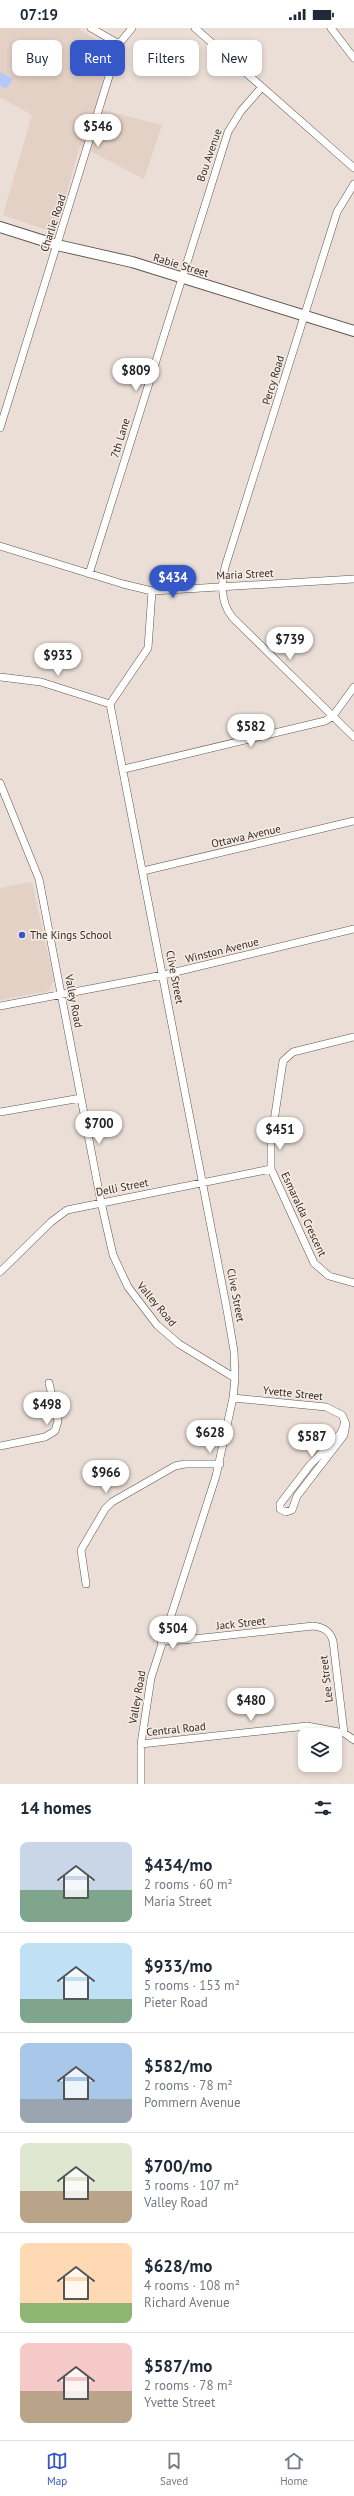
<!DOCTYPE html>
<meta charset="utf-8">
<style>
:root{--surface:#fff;--page:#f6f6f7;--text:#1f2937;--muted:#747a83;--line:#e0e1e3;--accent:#3657c8}
body{margin:0;font-family:"PT Sans",sans-serif;background:var(--page);color:var(--text);height:100vh;display:flex;flex-direction:column;font-size:15px;white-space:nowrap}
*{box-sizing:border-box;margin:0}
p{font-size:13px;color:var(--muted)}
.icon{flex:none;width:22px;height:22px;fill:none;stroke:currentColor;stroke-width:2;stroke-linecap:round;stroke-linejoin:round}
.map{position:relative;height:1756px;overflow:hidden}
.panel{display:flex;flex-direction:column;background:var(--surface);flex:1}
.panel>*{flex:none}
.guide{position:absolute;left:12px;top:12px;width:330px;height:36px;display:flex;gap:8px}
.buttons{position:absolute;left:298px;top:1700px;display:grid;gap:8px}
.buttons a{display:grid;place-items:center;width:44px;height:44px;border-radius:8px;background:var(--surface);box-shadow:0 2px 6px #0003;font-size:20px}
.price{position:absolute;translate:-50% -34px;padding:0 9px;border-radius:14px;background:#fff;color:#222;font-size:13px;line-height:26px;filter:drop-shadow(0 1px 2px #0008)}
.price::after{content:'';position:absolute;left:50%;top:24px;width:12px;height:9px;margin-left:-6px;background:inherit;clip-path:polygon(0 0,100% 0,50% 100%)}
.price.current{background:var(--accent);color:#fff}
ul{padding:0;list-style:none}
li{display:flex;align-items:center;gap:12px;height:100px;padding:0 20px}
li+li{border-top:1px solid var(--line)}
li span{display:grid;place-items:center;flex:none;width:112px;height:80px;border-radius:8px;color:#555}
li>.icon{margin-inline-start:auto}
span .icon{width:48px;height:48px;fill:#fffc;stroke-width:1}
li b{font-size:17px}
h2{display:flex;justify-content:space-between;align-items:center;height:48px;padding:0 20px;font-size:17px}
.chip{padding:0 14px;border-radius:8px;background:var(--surface);box-shadow:0 2px 6px #0003;font-size:14px;line-height:36px}
.chip.current{background:var(--accent);color:#fff}
.status{display:flex;justify-content:space-between;align-items:center;height:28px;padding:0 20px;background:var(--surface);direction:ltr}
.status svg{height:11px;fill:currentColor}
.dock{display:flex;justify-content:space-around;align-items:center;height:56px;border-top:1px solid var(--line);background:var(--surface);font-size:11px;color:var(--muted)}
.dock a{display:grid;justify-items:center;gap:2px}
.dock .current{color:var(--accent)}
.map>svg:first-child{display:block}
.built{fill:#e4d1c5}
.water{fill:#b3c9fc}
.lines{fill:none;stroke-linecap:round;stroke-linejoin:round}
.street-casing{stroke:#60564f;stroke-width:8}
.secondary-casing{stroke:#60564f;stroke-width:12}
.street{stroke:#fff;stroke-width:7}
.secondary{stroke:#fff;stroke-width:10}
.poi-dot{fill:#3657c8;stroke:#f7ebe3;stroke-width:1.5}
.labels{text-anchor:middle;stroke-width:3;stroke-linejoin:round;paint-order:stroke}
.street-label{font-size:11px;fill:#302c29;stroke:#f7ebe3}
.poi-label{font-size:11px;fill:#302c29;stroke:#f7ebe3;text-anchor:start}
</style>
<div class="status"><b>07:19</b><svg viewBox="0 0 49 12"><path d="M0 12V9h3v3zM5 12V6h3v6zM10 12V3h3v9zM15 12V0h3v12zM26 1h20v11H26zM47 4h2v5h-2z"/></svg></div>
<div class="map">
<svg width="354" height="1756" viewBox="0 0 354 1756">
<rect width="100%" height="100%" fill="#eaded6"/>
<!-- built -->
<path class="built" d="M0,0H77L113,21L95,80L162,97L144,151L80,118L55,205L3,187L32,87L0,69Z
M32,854L54,953L48,963L0,972V860Z"/>
<!-- water -->
<path class="water" d="M0,44L13,51L6,61L0,57Z"/>
<g class="lines">
<defs>
<path id="street" d="M91,0L119,16
M195,0L354,140
M331,0L354,30
M354,156L337,184L225,539C221,556 221,576 233,590L354,709
M0,400L119,16L132,0
M0,518L123,556L152,563L354,551
M89,546L228,104L241,83L262,59
M152,563L148,620L110,676L227,1282L234,1323L235,1350
M0,649L41,654L110,676
M124,741L325,693L333,688L354,659
M0,755L39,851L101,1174L113,1227L128,1259L157,1297L179,1316L235,1350L233,1370L216,1448L151,1650L141,1716V1756
M143,843L354,793
M0,978L163,947L354,901
M354,1009L293,1024L283,1033L271,1113V1141L314,1235L329,1248L354,1255
M0,1084L81,1070
M0,1244L51,1194L67,1182L271,1141
M233,1370L326,1379L342,1387L346,1396L344,1407L297,1468L292,1482L286,1484L280,1481V1476L310,1437L341,1405L345,1394
M0,1418L45,1409L55,1403L58,1393L49,1355
M86,1556L81,1522L105,1481L112,1474L175,1438L185,1436H220
M161,1613L184,1612L313,1598C324,1599 330,1603 333,1613L344,1705
M141,1716L307,1698L344,1705L354,1712"/>
<path id="secondary" d="M0,199L57,217L132,234L354,303"/>
</defs>
<!-- street casing -->
<use href="#street" class="street-casing"/>
<!-- secondary casing -->
<use href="#secondary" class="secondary-casing"/>
<!-- street -->
<use href="#street" class="street"/>
<!-- secondary -->
<use href="#secondary" class="secondary"/>
</g>
<!-- markers -->
<circle class="poi-dot" cx="22" cy="907" r="4"/>
<g class="labels">
<!-- street labels -->
<g class="street-label">
<text transform="translate(209 127) rotate(-71)" y="4">Bou Avenue</text>
<text transform="translate(53 195) rotate(-72)" y="4">Charlie Road</text>
<text transform="translate(181 237) rotate(17)" y="4">Rabie Street</text>
<text transform="translate(273 352) rotate(-73)" y="4">Percy Road</text>
<text transform="translate(120 410) rotate(-73)" y="4">7th Lane</text>
<text transform="translate(245 546) rotate(-3)" y="4">Maria Street</text>
<text transform="translate(246 808) rotate(-13)" y="4">Ottawa Avenue</text>
<text transform="translate(222 922) rotate(-14)" y="4">Winston Avenue</text>
<text transform="translate(175 949) rotate(79)" y="4">Clive Street</text>
<text transform="translate(74 973) rotate(79)" y="4">Valley Road</text>
<text transform="translate(122 1159) rotate(-11)" y="4">Delli Street</text>
<text transform="translate(304 1186) rotate(65)" y="4">Esmaralda Crescent</text>
<text transform="translate(236 1267) rotate(79)" y="4">Clive Street</text>
<text transform="translate(157 1276) rotate(50)" y="4">Valley Road</text>
<text transform="translate(293 1365) rotate(6)" y="4">Yvette Street</text>
<text transform="translate(241 1595) rotate(-6)" y="4">Jack Street</text>
<text transform="translate(326 1651) rotate(-97)" y="4">Lee Street</text>
<text transform="translate(137 1669) rotate(-80)" y="4">Valley Road</text>
<text transform="translate(176 1701) rotate(-6)" y="4">Central Road</text>
</g>
<!-- poi labels -->
<g class="poi-label">
<text x="30" y="911">The Kings School</text>
</g>
</g>
</svg>
<div class="buttons">
<a><svg class="icon" aria-label="layers" viewBox="0 0 24 24"><path d="M12 4l9 5-9 5-9-5zM3 14l9 5 9-5"/></svg></a>
</div>
<b class="price" style="left:98px;top:120px">$546</b>
<b class="price" style="left:136px;top:364px">$809</b>
<b class="price current" style="left:173px;top:571px">$434</b>
<b class="price" style="left:290px;top:633px">$739</b>
<b class="price" style="left:58px;top:649px">$933</b>
<b class="price" style="left:251px;top:720px">$582</b>
<b class="price" style="left:99px;top:1117px">$700</b>
<b class="price" style="left:280px;top:1123px">$451</b>
<b class="price" style="left:47px;top:1398px">$498</b>
<b class="price" style="left:210px;top:1426px">$628</b>
<b class="price" style="left:312px;top:1430px">$587</b>
<b class="price" style="left:106px;top:1466px">$966</b>
<b class="price" style="left:173px;top:1622px">$504</b>
<b class="price" style="left:251px;top:1694px">$480</b>
<div class="guide">
<a class="chip">Buy</a>
<a class="chip current">Rent</a>
<a class="chip">Filters</a>
<a class="chip">New</a>
</div>
</div>
<section class="panel">
<h2>14 homes<svg class="icon" aria-label="filters" viewBox="0 0 24 24"><path d="M4 7h16M4 17h16"/><circle cx="9" cy="7" r="2"/><circle cx="15" cy="17" r="2"/></svg></h2>
<ul>
<li><span style="background:linear-gradient(#c9d6e8 60%,#7fa58c 0)"><svg class="icon" aria-label="home" viewBox="0 0 24 24"><path d="M3 11l9-7 9 7M6 9v11h12V9"/></svg></span><div><b>$434/mo</b><p>2 rooms · 60 m²</p><p>Maria Street</p></div></li>
<li><span style="background:linear-gradient(#bfe0f5 70%,#7fa58c 0)"><svg class="icon" aria-label="home" viewBox="0 0 24 24"><path d="M3 11l9-7 9 7M6 9v11h12V9"/></svg></span><div><b>$933/mo</b><p>5 rooms · 153 m²</p><p>Pieter Road</p></div></li>
<li><span style="background:linear-gradient(#a9c7e8 70%,#9aa5b1 0)"><svg class="icon" aria-label="home" viewBox="0 0 24 24"><path d="M3 11l9-7 9 7M6 9v11h12V9"/></svg></span><div><b>$582/mo</b><p>2 rooms · 78 m²</p><p>Pommern Avenue</p></div></li>
<li><span style="background:linear-gradient(#dfe7d0 60%,#b9a48a 0)"><svg class="icon" aria-label="home" viewBox="0 0 24 24"><path d="M3 11l9-7 9 7M6 9v11h12V9"/></svg></span><div><b>$700/mo</b><p>3 rooms · 107 m²</p><p>Valley Road</p></div></li>
<li><span style="background:linear-gradient(#ffd9b3 75%,#8fb573 0)"><svg class="icon" aria-label="home" viewBox="0 0 24 24"><path d="M3 11l9-7 9 7M6 9v11h12V9"/></svg></span><div><b>$628/mo</b><p>4 rooms · 108 m²</p><p>Richard Avenue</p></div></li>
<li><span style="background:linear-gradient(#f6c9c9 60%,#b9a48a 0)"><svg class="icon" aria-label="home" viewBox="0 0 24 24"><path d="M3 11l9-7 9 7M6 9v11h12V9"/></svg></span><div><b>$587/mo</b><p>2 rooms · 78 m²</p><p>Yvette Street</p></div></li>
</ul>
</section>
<nav class="dock">
<a class="current"><svg class="icon" aria-label="map" viewBox="0 0 24 24"><path d="M3 6l6-2 6 2 6-2v14l-6 2-6-2-6 2zM9 4v14M15 6v14"/></svg>Map</a>
<a><svg class="icon" aria-label="saved" viewBox="0 0 24 24"><path d="M7 4h10v16l-5-4-5 4z"/></svg>Saved</a>
<a><svg class="icon" aria-label="home" viewBox="0 0 24 24"><path d="M3 11l9-7 9 7M6 9v11h12V9"/></svg>Home</a>
</nav>
